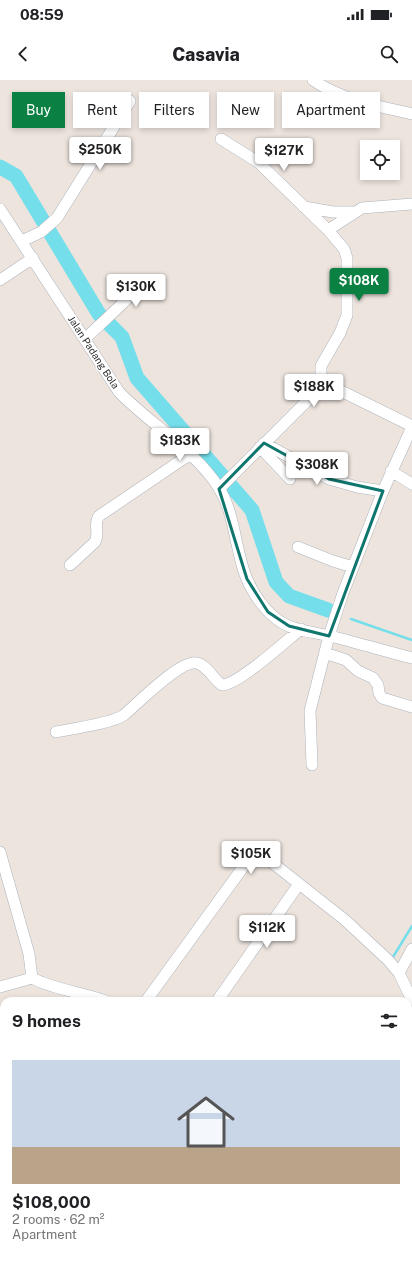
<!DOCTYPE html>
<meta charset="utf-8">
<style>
:root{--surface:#fff;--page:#f6f6f6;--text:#202124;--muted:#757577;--line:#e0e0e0;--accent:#0b8043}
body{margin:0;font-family:"Public Sans",sans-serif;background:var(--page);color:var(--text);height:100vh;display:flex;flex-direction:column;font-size:15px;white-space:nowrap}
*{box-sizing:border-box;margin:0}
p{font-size:13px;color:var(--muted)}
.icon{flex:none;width:22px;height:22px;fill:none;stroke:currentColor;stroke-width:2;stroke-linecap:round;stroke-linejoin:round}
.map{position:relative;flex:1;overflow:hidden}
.panel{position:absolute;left:0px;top:917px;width:412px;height:268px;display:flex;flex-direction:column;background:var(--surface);border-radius:12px 12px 0 0;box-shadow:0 2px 6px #0003}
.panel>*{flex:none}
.hud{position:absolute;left:12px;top:12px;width:388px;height:36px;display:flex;gap:8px}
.controls{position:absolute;left:360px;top:60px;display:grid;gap:8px}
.controls a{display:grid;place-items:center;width:40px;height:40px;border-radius:0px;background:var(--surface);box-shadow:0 2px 6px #0003;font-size:20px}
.price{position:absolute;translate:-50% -34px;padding:0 9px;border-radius:4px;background:#fff;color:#222;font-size:13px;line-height:26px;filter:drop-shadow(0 1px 2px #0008)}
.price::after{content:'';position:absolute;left:50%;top:24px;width:12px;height:9px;margin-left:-6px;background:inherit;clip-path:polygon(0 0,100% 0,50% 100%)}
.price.current{background:var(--accent);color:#fff}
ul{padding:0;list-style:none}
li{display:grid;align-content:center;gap:8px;height:212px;padding:0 12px}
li+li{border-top:1px solid var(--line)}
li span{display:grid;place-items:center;height:124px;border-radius:0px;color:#555}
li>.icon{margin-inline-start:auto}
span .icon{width:72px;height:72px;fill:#fffc;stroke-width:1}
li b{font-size:17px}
h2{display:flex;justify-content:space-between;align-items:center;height:48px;padding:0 12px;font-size:17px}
.chip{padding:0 14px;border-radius:0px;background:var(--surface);box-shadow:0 2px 6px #0003;font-size:14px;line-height:36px}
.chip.current{background:var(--accent);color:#fff}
.status{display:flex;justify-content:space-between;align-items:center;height:28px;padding:0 20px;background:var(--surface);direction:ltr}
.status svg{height:11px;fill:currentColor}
header{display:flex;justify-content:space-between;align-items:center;height:52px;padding:0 12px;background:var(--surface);font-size:18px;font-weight:800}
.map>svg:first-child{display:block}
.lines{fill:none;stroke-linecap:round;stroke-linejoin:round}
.stream{stroke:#75deeb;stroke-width:2.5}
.river{stroke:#75deeb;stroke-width:15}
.minor-casing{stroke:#aeb3bb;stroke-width:12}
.minor{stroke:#fff;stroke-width:11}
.marked{fill:none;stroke:#0f766e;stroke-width:3;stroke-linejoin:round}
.labels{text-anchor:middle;stroke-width:3;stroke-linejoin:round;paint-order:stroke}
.street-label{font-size:10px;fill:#2b2b2b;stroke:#fff}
</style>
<div class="status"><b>08:59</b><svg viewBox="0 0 49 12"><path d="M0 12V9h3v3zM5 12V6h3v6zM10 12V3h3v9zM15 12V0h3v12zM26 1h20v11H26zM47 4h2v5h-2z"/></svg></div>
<header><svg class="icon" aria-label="back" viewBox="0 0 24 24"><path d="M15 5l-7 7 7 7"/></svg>Casavia<svg class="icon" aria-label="search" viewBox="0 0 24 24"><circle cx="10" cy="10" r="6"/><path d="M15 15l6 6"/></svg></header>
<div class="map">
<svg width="412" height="1185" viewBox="0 0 412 1185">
<rect width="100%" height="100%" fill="#ede4de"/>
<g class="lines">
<!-- stream -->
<path class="stream" d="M351,539L412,560
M393,877L412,846"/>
<!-- river -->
<path class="river" d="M0,87L16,96L99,234L122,257L137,298L252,430L276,502L289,516L328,530"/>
<defs>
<path id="minor" d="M313,0C341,20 379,26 412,34
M221,59L258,82L328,150L344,169L347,178V235L340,253L321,286V294L326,305
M304,127L333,132H353
M0,129L119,312C150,344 195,370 219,408C235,434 235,469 246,497C253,514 266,533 281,542C295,551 314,552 330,556C358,563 385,571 412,578
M328,150L362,128L412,124
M22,161L41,152L57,138L130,21
M0,200L33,178
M85,259C104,240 124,224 141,204
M264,363L329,399L357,407L383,411
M260,367L290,399
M391,391L412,404
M219,409L321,307L326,305L333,307L412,346
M298,467L333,481L353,487
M70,485L95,462C100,453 93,444 99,436L189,375
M325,573L346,580L358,591L373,598L378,605L379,613L382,618L412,627
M56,652C71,649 113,643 124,635C137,624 181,579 197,583C207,585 213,599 222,605C238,605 286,561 301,549
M312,685L310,631L329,556L343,513L383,411L412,347
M0,772L29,874L32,898
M399,893L412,869
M0,907L32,898C55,910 82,912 106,921
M146,921L249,779C255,775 258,775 265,777L345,840L388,880L399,893L412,920
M217,921L299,804
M408,999L412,986
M0,1010H4
M408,1052L412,1053
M408,1135L412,1138
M15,1185V1181
M152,1185L154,1181"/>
</defs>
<!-- minor casing -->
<use href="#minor" class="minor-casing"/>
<!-- minor -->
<use href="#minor" class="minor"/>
</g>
<!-- marked area -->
<path class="marked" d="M264,363L329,399L383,411L329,556L289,546L268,532L247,499L219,409Z"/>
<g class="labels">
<!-- street labels -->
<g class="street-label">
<text transform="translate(94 272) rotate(57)" y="4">Jalan Padang Bola</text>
</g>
</g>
</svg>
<div class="controls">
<a><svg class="icon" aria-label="locate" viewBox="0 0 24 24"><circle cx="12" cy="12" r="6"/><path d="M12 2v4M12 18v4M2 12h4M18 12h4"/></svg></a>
</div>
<b class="price" style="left:100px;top:91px">$250K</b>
<b class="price" style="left:284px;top:92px">$127K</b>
<b class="price current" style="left:359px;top:222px">$108K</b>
<b class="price" style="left:136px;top:228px">$130K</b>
<b class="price" style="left:314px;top:328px">$188K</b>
<b class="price" style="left:180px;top:382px">$183K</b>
<b class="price" style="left:317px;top:406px">$308K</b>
<b class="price" style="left:251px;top:795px">$105K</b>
<b class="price" style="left:267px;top:869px">$112K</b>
<div class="hud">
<a class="chip current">Buy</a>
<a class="chip">Rent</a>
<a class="chip">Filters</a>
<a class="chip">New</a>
<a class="chip">Apartment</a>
</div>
<section class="panel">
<h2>9 homes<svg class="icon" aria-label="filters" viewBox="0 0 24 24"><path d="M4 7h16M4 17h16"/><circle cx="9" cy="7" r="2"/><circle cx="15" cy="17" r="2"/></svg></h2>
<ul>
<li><span style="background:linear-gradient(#c9d6e8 70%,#b9a48a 0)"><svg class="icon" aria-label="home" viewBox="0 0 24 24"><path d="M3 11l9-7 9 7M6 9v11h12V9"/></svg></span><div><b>$108,000</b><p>2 rooms · 62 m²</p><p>Apartment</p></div></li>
</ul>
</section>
</div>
